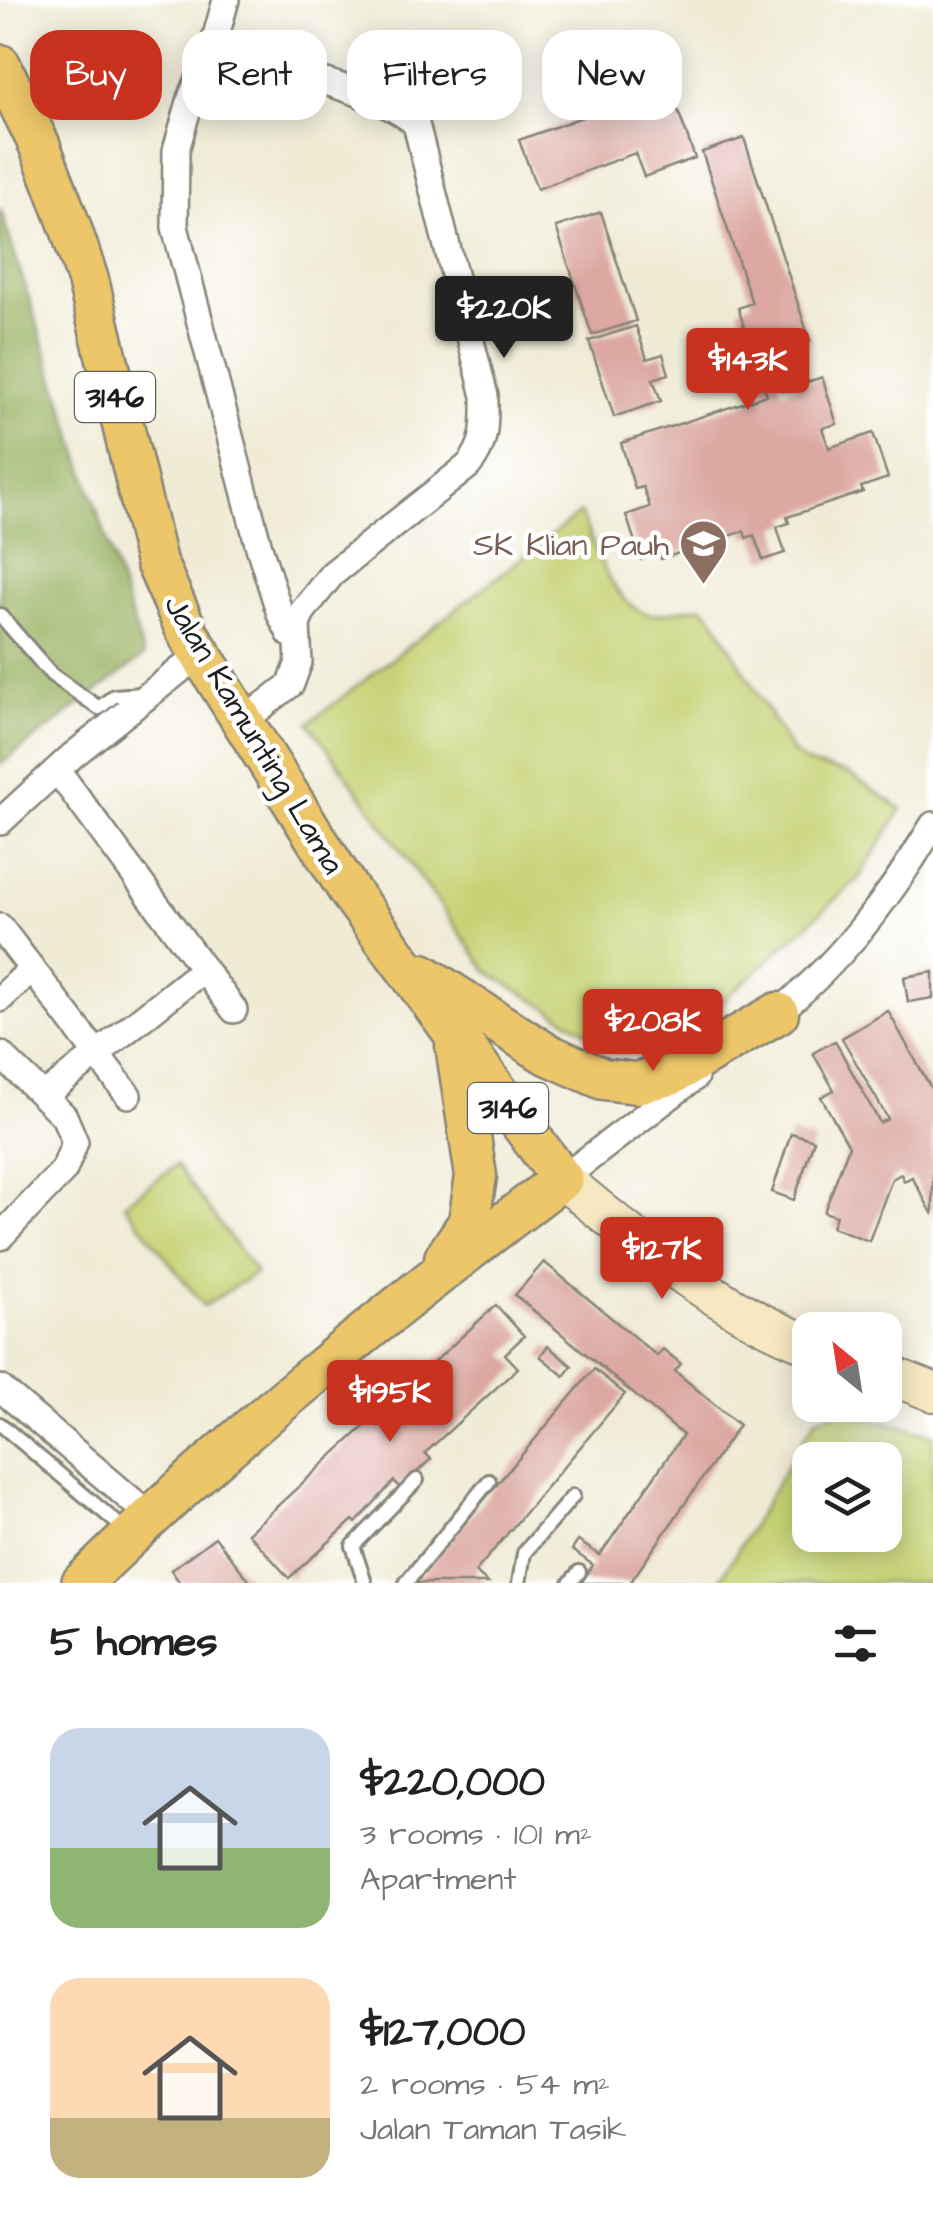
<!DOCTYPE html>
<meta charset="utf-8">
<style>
:root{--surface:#fff;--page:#f2f2f2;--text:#222;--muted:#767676;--accent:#c8321e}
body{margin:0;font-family:"Architects Daughter",sans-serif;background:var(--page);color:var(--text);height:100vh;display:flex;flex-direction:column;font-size:38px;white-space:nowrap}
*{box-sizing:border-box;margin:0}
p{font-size:32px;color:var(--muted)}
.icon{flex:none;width:55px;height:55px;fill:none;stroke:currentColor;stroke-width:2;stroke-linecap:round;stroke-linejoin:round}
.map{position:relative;height:1583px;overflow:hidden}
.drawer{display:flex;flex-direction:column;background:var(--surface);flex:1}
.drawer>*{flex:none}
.hud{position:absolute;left:30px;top:30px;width:875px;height:90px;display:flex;gap:20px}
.needle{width:65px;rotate:330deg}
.fabs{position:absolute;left:792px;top:1312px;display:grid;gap:20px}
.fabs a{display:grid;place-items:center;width:110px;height:110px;border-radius:20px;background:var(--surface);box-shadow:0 5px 25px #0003;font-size:50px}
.price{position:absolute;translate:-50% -85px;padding:0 22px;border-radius:10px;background:var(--accent);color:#fff;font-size:32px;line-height:65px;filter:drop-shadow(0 2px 5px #0008)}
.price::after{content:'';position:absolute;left:50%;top:60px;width:30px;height:22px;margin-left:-15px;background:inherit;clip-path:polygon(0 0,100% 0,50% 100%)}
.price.current{background:#222;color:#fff}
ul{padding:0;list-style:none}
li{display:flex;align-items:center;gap:30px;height:250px;padding:0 50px}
li span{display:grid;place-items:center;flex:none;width:280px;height:200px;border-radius:30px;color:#555}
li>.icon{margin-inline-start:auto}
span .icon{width:120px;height:120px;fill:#fffc;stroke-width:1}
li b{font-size:42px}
h2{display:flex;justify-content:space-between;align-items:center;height:120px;padding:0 50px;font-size:42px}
.pill{padding:0 35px;border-radius:30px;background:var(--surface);box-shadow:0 5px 25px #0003;font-size:35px;line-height:90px}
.pill.current{background:var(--accent);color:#fff}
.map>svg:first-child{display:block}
.green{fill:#c6d274;stroke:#717748;stroke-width:2.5;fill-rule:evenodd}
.forest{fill:#9cb466;stroke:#5c6841;stroke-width:2.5}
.building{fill:#dca8a1}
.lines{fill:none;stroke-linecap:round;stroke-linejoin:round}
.lane-casing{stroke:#868478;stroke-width:18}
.street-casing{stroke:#868478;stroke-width:30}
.secondary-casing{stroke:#868478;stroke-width:42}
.primary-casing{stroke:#868478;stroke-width:45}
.lane{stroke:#fff;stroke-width:12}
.street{stroke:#fff;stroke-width:25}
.secondary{stroke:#f7e8c3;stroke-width:38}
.primary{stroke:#ecc669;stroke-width:40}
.labels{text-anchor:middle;stroke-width:9;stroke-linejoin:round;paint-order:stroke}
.shield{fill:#fff;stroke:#606060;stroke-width:2.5}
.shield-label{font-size:30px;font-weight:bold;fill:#1c1c1c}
.education-label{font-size:32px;fill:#785e54;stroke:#fff;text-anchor:end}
.street-label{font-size:32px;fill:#1c1c1c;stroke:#fff}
</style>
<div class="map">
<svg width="933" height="1583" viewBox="0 0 933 1583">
<rect width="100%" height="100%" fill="#fff"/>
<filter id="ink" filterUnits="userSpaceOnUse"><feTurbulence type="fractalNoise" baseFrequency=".01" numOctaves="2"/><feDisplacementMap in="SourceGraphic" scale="20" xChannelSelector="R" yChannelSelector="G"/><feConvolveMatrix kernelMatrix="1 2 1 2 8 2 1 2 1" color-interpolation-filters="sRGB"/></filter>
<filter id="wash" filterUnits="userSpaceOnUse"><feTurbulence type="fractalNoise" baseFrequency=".0048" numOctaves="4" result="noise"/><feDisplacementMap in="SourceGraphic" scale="40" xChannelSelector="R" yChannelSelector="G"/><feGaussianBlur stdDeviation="2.25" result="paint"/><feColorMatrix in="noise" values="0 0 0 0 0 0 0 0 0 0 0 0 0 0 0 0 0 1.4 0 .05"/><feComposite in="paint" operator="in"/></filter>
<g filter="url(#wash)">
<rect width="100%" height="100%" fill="#f0ebd5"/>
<!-- green -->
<path class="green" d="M580,513C594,543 611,605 649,614C665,617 685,606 703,607L713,617L792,752L808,764L847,773L902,809L859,878L699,1023L620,1052L488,972L309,723Z
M176,1165L256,1273L204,1306L124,1204Z
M842,1411L933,1434V1583H718L816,1418ZM885,1460V1535H810V1460Z"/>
<!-- forest -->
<path class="forest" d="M0,208L144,656L0,765Z"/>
<g id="blocks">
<!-- building -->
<path class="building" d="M661,63L695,158L644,177L635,153L537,189L519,140L618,104L610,82Z
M744,138L810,341L770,355L782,391L822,377L837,424L822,428L829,448L873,433L888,478L861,487L863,492L787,517L789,523L777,527L785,553L763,560L754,535L746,538L744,531L661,559L659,554L641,560L626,515L650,507L643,487L635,489L621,443L767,395L754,357L732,364L726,346L748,338L738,308L752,303L702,152Z
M601,212L636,321L592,335L556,227Z
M636,326L647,359L663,354L669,374L653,379L661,401L614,417L589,341Z
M933,972V998L908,1002L904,977Z
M888,1011L933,1092V1215L912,1177L904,1181L901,1174L892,1179L869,1241L832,1227L836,1216L824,1212L849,1146L821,1097L834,1090L813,1053L835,1041L880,1123L888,1119L842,1038Z
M791,1133L814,1140L794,1200L772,1192Z
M544,1262L657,1356L663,1349L681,1364L675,1371L739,1425L630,1583H581L593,1565L572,1550L578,1541L600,1555L683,1435L515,1295Z
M496,1305L524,1336L505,1354L518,1368L425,1453L431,1459L400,1488L394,1481L356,1523L353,1520L289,1578L248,1533Z
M548,1346L572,1366L564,1376L540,1356Z
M594,1369L625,1394L475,1572L488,1583H414Z
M215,1537L251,1583H180L171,1570Z"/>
</g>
</g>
<g filter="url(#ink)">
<use href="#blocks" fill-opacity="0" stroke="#868478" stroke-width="2.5"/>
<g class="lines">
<defs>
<path id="lane" d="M0,615L52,675L99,708L114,696L142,694
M0,1424L129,1533
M365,1583L353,1546L417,1480
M406,1583L489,1481
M519,1583L524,1553L573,1496
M570,1583L579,1572"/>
<path id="street" d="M226,0L212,50C264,65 382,91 416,124L485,396C485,423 487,444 468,466L332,574L302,612L297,625L299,662L291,684L242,722
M212,50L192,95L176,150L175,227L259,547L280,614L290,634L297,638
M57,770L234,1010
M0,822L72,756L200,654
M0,927L128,1095
M0,999L32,969
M766,1022C836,968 888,901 933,825
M0,1054L64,1116L75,1142L64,1170L0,1237
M44,1096L204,969
M562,1179L695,1077
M0,1388L149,1515"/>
<path id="secondary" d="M562,1179C640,1243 715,1308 810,1345
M885,1373L933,1392"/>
<path id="primary" d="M0,65L39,144L70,226L88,280L156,562L188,634L349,891L562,1179C395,1306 231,1436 82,1583
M422,974L545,1053L603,1079L636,1083L671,1075L778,1013
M445,1258L469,1222L476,1176L456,1045"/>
</defs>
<!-- lane casing -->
<use href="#lane" class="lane-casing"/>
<!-- street casing -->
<use href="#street" class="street-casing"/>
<!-- secondary casing -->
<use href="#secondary" class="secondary-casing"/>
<!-- primary casing -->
<use href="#primary" class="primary-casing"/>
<!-- lane -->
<use href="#lane" class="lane"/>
<!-- street -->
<use href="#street" class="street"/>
<!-- secondary -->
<use href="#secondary" class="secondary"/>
<!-- primary -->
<use href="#primary" class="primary"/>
</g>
</g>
<!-- icons -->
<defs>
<symbol id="school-pin" viewBox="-11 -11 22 30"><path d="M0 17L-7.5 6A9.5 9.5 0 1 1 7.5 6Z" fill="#8d6e63" stroke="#fff"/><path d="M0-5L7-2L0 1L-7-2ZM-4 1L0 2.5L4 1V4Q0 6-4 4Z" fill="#fff"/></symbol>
</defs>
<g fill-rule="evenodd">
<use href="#school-pin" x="676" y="516" width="55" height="75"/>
</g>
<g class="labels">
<!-- shield labels -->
<g class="shield">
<rect x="75" y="372" width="80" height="50" rx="8"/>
<rect x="468" y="1083" width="80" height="50" rx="8"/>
</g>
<g class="shield-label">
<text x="115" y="407">3146</text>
<text x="508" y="1118">3146</text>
</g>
<!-- education labels -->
<g class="education-label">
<text x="669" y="555">SK Klian Pauh</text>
</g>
<!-- street labels -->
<g class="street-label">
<text transform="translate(255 734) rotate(59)" y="11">Jalan Kamunting Lama</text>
</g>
</g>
</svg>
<div class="fabs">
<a><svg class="needle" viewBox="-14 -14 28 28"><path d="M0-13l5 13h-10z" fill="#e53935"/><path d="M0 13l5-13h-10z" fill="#767676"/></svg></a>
<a><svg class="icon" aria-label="layers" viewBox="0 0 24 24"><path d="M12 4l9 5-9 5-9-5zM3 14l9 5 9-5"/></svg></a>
</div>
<b class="price current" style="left:504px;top:361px">$220K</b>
<b class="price" style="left:748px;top:413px">$143K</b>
<b class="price" style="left:653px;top:1074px">$208K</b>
<b class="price" style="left:662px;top:1302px">$127K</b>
<b class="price" style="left:390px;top:1445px">$195K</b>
<div class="hud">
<a class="pill current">Buy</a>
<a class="pill">Rent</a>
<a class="pill">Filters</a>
<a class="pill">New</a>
</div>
</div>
<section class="drawer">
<h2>5 homes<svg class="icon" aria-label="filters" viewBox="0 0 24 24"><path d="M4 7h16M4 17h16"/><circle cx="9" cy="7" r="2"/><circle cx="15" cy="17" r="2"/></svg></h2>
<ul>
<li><span style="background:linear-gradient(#c9d6e8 60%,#8fb573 0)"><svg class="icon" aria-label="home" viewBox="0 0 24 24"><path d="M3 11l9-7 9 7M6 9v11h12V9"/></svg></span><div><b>$220,000</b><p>3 rooms · 101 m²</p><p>Apartment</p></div></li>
<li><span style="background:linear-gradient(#ffd9b3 70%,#c2b280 0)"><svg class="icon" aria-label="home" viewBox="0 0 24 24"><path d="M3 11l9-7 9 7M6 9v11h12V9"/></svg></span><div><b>$127,000</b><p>2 rooms · 54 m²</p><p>Jalan Taman Tasik</p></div></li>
</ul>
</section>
